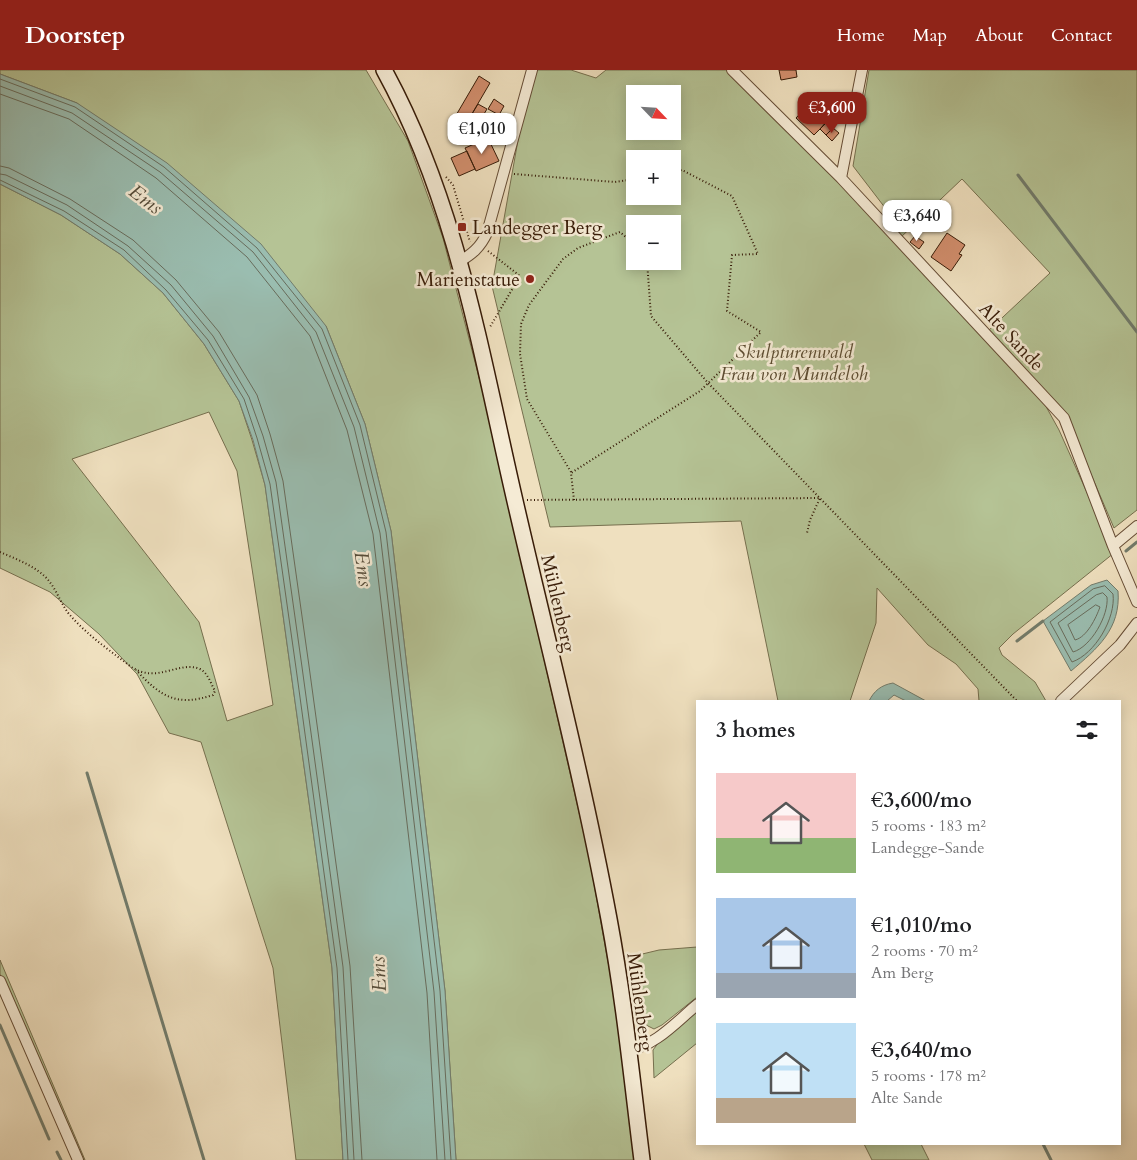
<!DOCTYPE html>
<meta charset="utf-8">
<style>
:root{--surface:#fff;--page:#f2f2f2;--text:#202124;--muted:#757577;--accent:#8f2418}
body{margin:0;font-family:Cardo,serif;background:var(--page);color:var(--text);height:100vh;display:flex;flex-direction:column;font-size:19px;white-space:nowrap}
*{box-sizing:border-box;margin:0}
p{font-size:16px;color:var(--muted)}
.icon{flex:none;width:28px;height:28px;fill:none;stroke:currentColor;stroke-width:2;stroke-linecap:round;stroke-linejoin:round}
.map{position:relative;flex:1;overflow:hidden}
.sheet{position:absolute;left:696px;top:630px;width:425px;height:445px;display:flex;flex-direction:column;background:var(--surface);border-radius:0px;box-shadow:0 2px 12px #0003}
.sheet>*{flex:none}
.needle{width:32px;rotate:115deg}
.fabs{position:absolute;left:626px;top:15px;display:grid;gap:10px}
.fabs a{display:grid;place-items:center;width:55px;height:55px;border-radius:0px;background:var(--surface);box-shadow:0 2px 12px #0003;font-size:25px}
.price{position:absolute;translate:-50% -42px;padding:0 11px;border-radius:10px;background:#fff;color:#222;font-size:16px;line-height:32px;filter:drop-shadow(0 1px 2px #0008)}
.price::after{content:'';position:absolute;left:50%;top:30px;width:15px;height:11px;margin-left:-8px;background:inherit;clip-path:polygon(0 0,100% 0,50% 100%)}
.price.selected{background:var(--accent);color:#fff}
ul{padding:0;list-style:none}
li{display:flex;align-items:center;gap:15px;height:125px;padding:0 20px}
li span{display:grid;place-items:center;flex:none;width:140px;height:100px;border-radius:0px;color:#555}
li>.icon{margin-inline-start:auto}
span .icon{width:60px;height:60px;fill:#fffc;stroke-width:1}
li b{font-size:21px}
h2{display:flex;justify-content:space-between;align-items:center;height:60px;padding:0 20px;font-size:21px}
header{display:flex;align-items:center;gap:30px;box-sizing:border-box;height:70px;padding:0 25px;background:var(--accent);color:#fff}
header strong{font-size:24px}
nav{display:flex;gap:28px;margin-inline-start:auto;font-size:18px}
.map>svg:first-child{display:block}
.green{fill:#b5c395;stroke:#766f4e;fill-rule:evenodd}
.water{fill:#9abdb0;stroke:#727c6c}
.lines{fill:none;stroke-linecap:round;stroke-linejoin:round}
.shore{stroke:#686c5c;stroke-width:1}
.stream{stroke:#727c6c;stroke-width:3}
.building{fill:#d28e6d;stroke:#371b07}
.street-casing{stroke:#654c35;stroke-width:12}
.secondary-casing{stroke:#371b07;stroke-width:18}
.path{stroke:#371b07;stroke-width:2;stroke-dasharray:1 2.5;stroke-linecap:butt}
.street{stroke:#f5ebd5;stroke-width:10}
.secondary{stroke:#f5ebd5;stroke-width:15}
.poi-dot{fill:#8f2418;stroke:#f5ebd5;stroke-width:2}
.labels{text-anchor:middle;stroke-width:5;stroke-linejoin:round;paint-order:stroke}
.poi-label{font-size:19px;fill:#371b07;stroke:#f5ebd5;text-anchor:start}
.street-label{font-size:19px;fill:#371b07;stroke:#f5ebd5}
.park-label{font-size:19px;font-style:italic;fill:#5d4d32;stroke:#f5ebd5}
.water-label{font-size:20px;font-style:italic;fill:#554c3a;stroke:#f5ebd5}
</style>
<header>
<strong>Doorstep</strong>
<nav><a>Home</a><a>Map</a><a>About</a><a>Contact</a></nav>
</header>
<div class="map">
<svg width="1137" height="1090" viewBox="0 0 1137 1090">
<rect width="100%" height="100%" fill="#efe0bf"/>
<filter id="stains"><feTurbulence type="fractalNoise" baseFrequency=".004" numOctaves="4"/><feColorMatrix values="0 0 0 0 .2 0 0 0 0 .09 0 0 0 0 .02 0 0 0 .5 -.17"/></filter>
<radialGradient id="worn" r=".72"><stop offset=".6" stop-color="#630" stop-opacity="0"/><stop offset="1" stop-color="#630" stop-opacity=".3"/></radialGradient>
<!-- green -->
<path class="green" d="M0,0H366L408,71L443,168L483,323L589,786L619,953L635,1090H456L445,921L391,461L365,354L326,256L77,33L0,4Z
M535,0H571L596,8L606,0H728L817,84L1038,322L1059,360L1114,483L1013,564L999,578L1002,585L1035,612L1046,631H979L978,619L956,594L928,575L877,518L876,553L850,631H778L741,451L550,457L492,216L520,59ZM635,24H672V61H635ZM635,89H672V126H635ZM635,154H672V191H635Z
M869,0H1137V440L1114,458L1063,339L988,261L1050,203L962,109L900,168L886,151V139L853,96Z
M0,114L61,145L120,184L163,223L204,274L239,331L252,370L265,415L332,898L343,1090H296L273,898L201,672L169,663L137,604L99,564L50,522L0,498ZM209,342L237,401L273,635L227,651L199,552L72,389Z
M697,877V927L662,955L654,959L646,955L634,886L659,880Z
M0,890L85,1090H80L0,904Z
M697,941V973L654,1008L653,980L659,972Z
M864,1074H921L929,1090H872Z"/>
<!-- water -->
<path class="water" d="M0,4L77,33L167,93L261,174L326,256L365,354L391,461L445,921L456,1090H343L332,898L265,415L253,370L239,331L204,274L163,223L120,184L61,145L0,114Z
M1107,510L1118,521C1121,559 1097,579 1071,601L1043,551L1091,515Z
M893,613L926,631H906L894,625L887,631H869C874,621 881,615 893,613Z"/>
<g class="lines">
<!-- shore -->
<path class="shore" d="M0,9L75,37L164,97L257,178L322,259L360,355L386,462L440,921L451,1090
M0,16L72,43L160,102L253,182L316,262L354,357L380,463L434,922L445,1090
M0,24L69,49L156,108L247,187L310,266L347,360L373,464L427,923L437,1090
M0,96L9,98L70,129L133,170L176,210L219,262L257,325L270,364L283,411L309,596L350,896L362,1090
M0,104L6,105L67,135L128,176L171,215L213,266L249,327L263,366L276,412L302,597L343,897L354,1090
M0,110L64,141L124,180L166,220L208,270L244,329L257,368L270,414L296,598L337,898L348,1090
M1105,516L1113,524C1116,548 1095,584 1072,592L1050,552L1093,519Z
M1103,523L1107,527C1109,545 1091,577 1073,582L1058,553L1096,525Z
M1096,535L1100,537C1096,548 1087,567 1075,570L1068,555Z"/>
<!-- stream -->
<path class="stream" d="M1018,105L1137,262
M1126,481L1137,472
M1017,571L1043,551
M87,703L204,1090
M0,955L49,1069
M1043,1074L1051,1090
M57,1082L61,1090"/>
</g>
<!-- building -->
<path class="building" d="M779,0H796L797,7L781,10Z
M479,6L490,13L466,54L455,47Z
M494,29L504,36L499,45L488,39Z
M478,34L487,39L475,59L466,54Z
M806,37L825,54L814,65L796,48Z
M827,51L834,57L826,65L820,59Z
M833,58L839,63L832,71L826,65Z
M488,68L499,91L476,101L465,78Z
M467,81L475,99L459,106L451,88Z
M947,163L965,175L959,184L962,185L951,201L931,187Z
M915,166L924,172L919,179L910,172Z"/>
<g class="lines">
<defs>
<path id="street" d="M732,0L841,108L1064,348L1113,476L1137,532
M841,108L862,0
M459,192C472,184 480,178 487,163L532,0
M1113,476L1137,456
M1061,631L1120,575L1137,553
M0,911L78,1090
M628,980C655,977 678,950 698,934"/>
<path id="secondary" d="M384,0C457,133 481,284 515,431C547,570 583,709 609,849C624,929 632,1010 642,1090"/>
</defs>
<!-- street casing -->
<use href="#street" class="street-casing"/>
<!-- secondary casing -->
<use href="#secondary" class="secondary-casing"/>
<!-- path -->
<path class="path" d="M514,104L615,112L635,109
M446,107L453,115L470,172
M488,181L520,206L490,257
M647,191L651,246L708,313L1017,631
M571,402L527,329L520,284L521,254L529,235L563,189L578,178L620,162L635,175
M527,430L820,428L810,450L807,463
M574,430L571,403L700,321L761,262L727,241L732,185L758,184L732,126L682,100L672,102
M0,482C16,489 38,497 49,511C57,521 61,534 69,544C86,564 109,580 130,596C156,615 179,590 200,599C208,603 211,614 215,621L213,625C177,637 161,627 136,600"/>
<!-- street -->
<use href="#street" class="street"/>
<!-- secondary -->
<use href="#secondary" class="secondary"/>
</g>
<!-- markers -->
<g class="poi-dot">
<rect x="457" y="152" width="10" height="10" rx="2.5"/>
<circle cx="530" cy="209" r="5"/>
</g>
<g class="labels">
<!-- poi labels -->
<g class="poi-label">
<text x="472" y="164">Landegger Berg</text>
<text x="520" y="216" text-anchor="end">Marienstatue</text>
</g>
<!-- street labels -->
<g class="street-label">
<text transform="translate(1012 266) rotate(47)" y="7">Alte Sande</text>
<text transform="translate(559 533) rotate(77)" y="7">Mühlenberg</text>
<text transform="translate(641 932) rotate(82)" y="7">Mühlenberg</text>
</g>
<!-- park labels -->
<g class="park-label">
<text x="794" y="288">Skulpturenwald<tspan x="794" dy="22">Frau von Mundeloh</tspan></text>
</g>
<!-- water labels -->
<g class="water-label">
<text transform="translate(146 129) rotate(37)" y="7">Ems</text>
<text transform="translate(364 499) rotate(82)" y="7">Ems</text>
<text transform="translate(378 904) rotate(-93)" y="7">Ems</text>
</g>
</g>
<rect width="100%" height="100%" filter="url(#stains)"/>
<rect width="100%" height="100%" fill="url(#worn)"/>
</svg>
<div class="fabs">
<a><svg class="needle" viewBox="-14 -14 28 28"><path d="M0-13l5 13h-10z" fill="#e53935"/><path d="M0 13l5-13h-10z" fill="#757577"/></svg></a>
<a>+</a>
<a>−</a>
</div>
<b class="price selected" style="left:832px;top:64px">€3,600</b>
<b class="price" style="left:482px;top:85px">€1,010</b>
<b class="price" style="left:917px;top:172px">€3,640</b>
<section class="sheet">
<h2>3 homes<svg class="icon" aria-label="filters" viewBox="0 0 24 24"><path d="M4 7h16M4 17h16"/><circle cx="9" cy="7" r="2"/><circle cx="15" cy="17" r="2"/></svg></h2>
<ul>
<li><span style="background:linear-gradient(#f6c9c9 65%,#8fb573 0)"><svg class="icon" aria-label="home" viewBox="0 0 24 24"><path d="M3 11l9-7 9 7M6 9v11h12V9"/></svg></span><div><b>€3,600/mo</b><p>5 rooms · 183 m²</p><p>Landegge-Sande</p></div></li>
<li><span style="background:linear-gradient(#a9c7e8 75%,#9aa5b1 0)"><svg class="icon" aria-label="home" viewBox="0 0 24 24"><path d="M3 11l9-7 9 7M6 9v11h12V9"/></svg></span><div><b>€1,010/mo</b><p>2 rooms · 70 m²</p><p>Am Berg</p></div></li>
<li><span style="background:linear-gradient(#bfe0f5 75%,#b9a48a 0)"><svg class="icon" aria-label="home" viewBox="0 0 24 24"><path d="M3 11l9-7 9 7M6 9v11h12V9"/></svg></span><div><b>€3,640/mo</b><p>5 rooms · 178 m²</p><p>Alte Sande</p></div></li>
</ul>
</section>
</div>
